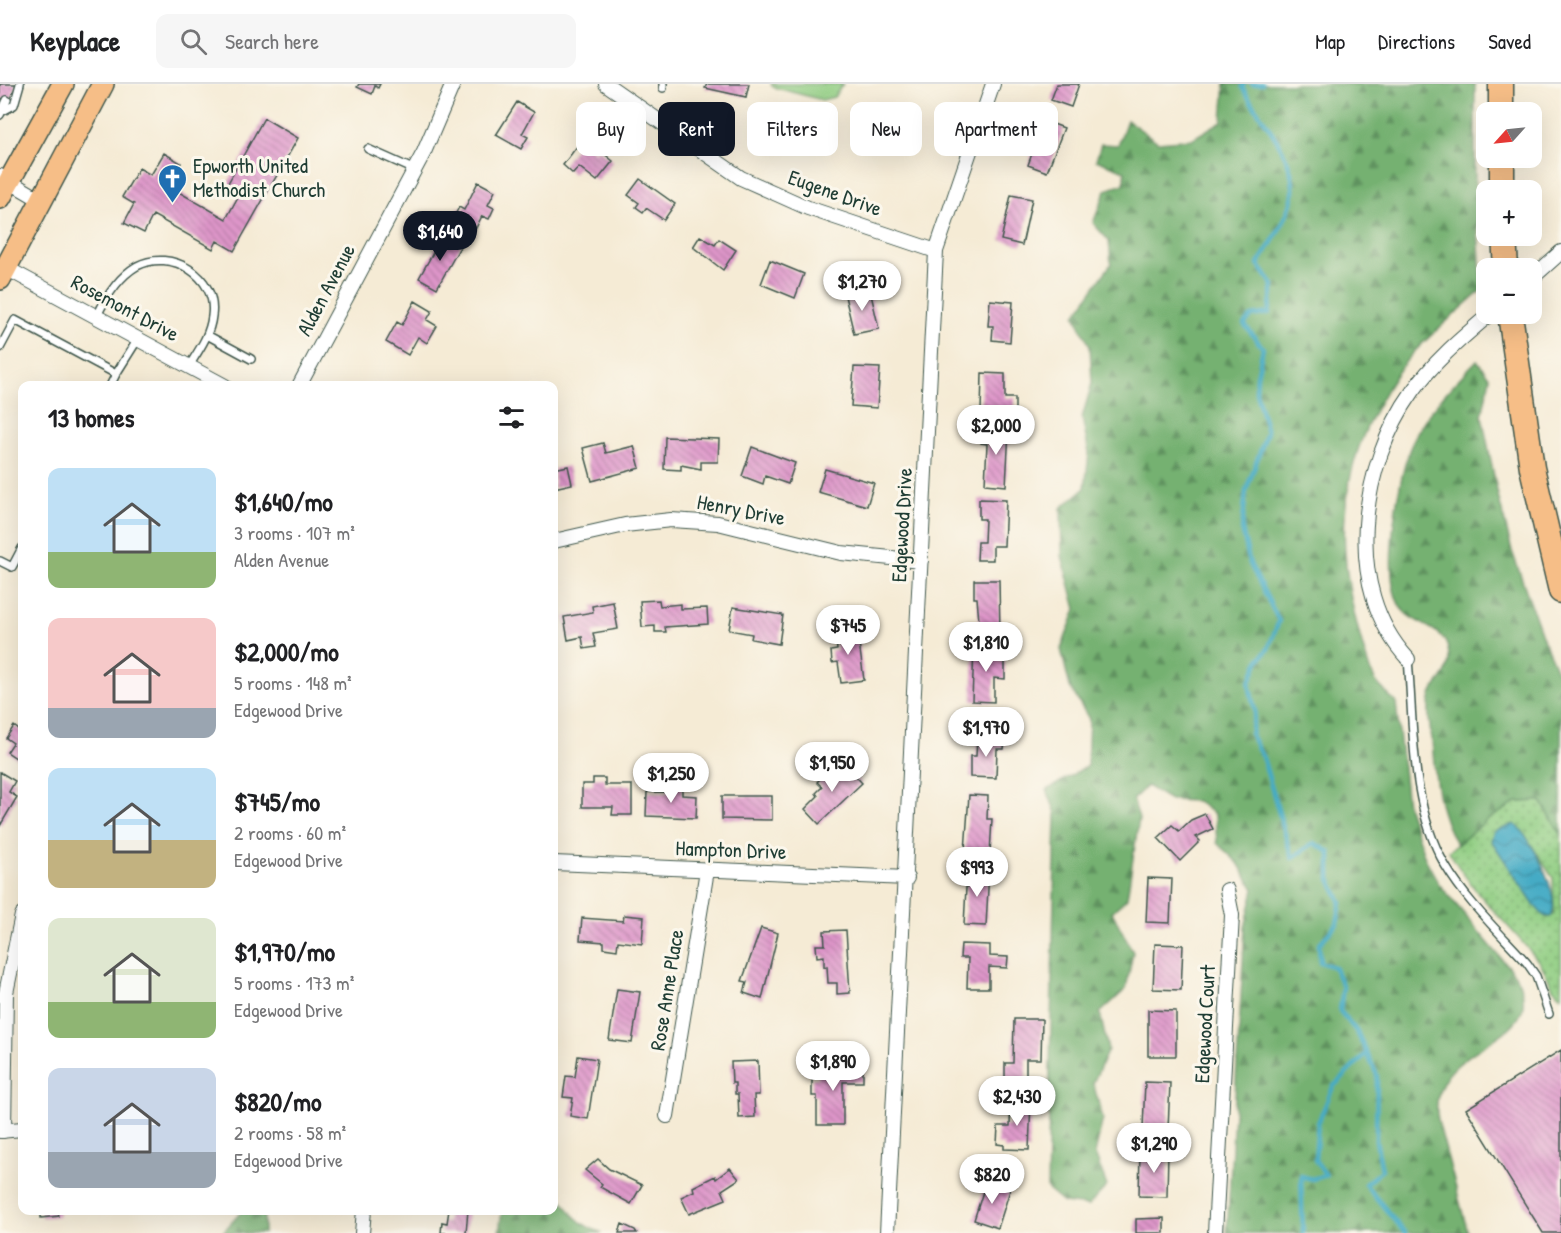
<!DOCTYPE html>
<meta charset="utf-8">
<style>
:root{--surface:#fff;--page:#f6f6f6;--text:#202124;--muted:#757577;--line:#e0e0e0;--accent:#111827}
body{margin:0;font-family:"Patrick Hand",sans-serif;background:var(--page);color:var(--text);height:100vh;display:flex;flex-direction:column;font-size:22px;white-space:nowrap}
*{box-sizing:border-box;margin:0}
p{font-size:20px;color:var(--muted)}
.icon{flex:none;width:33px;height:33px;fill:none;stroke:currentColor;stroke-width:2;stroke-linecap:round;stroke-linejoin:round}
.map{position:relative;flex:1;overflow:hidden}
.side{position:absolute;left:18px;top:297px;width:540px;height:834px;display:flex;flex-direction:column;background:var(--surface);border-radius:12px;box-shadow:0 6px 24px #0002}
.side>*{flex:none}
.top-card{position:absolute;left:576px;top:18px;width:570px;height:54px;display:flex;gap:12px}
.needle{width:39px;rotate:243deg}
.controls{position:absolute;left:1476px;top:18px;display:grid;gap:12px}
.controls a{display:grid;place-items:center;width:66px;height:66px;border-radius:12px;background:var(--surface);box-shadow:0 6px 24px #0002;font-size:30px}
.price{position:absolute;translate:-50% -51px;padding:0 14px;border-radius:21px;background:#fff;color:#222;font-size:20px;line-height:39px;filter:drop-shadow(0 2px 3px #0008)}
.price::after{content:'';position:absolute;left:50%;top:36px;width:18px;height:14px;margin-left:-9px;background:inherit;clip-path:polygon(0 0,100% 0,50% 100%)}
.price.on{background:var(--accent);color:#fff}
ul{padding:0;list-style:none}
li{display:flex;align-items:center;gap:18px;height:150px;padding:0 30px}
li span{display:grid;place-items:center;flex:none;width:168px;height:120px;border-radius:12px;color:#555}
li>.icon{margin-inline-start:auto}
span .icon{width:72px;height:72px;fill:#fffc;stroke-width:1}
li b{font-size:26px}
h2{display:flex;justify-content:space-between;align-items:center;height:72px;padding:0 30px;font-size:26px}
.tag{padding:0 21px;border-radius:12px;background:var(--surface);box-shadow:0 6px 24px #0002;font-size:21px;line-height:54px}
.tag.on{background:var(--accent);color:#fff}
header{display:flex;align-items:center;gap:36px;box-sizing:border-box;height:84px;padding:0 30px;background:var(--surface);border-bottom:2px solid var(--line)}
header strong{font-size:28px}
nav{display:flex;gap:33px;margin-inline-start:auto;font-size:21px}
.search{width:420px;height:54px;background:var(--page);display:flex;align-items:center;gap:15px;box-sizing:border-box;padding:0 21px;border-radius:12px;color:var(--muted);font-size:22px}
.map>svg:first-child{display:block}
.grass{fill:url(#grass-dots);stroke:#58865c;stroke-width:1.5;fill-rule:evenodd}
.forest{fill:url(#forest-firs);stroke:#4a7752;stroke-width:1.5}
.pitch{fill:#91ce83;stroke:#58865c;stroke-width:1.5}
.water{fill:url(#water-waves);stroke:#32747c;stroke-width:1.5}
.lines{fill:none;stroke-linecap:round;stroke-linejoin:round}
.stream{stroke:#45abc5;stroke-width:4.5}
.building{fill:url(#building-back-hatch)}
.service-casing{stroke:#3f574c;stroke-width:10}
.minor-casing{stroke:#3f574c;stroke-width:16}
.primary-casing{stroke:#3f574c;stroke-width:24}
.motorway-casing{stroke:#3f574c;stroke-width:27}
.service{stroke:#fff;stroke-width:7}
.minor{stroke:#fff;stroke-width:14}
.primary{stroke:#f6be87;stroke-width:21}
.motorway{stroke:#f6be87;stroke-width:24}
.labels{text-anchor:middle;stroke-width:6;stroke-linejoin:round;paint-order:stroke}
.poi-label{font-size:21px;fill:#1f3d34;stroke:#fbf7ec;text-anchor:start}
.street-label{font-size:21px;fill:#1f3d34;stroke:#fbf7ec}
</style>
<header>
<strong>Keyplace</strong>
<div class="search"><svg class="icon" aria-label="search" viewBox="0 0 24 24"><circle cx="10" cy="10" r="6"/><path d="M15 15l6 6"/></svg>Search here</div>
<nav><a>Map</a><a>Directions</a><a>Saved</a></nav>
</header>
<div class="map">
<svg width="1561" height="1149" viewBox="0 0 1561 1149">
<defs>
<pattern id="grass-dots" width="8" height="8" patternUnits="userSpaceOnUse" patternTransform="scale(1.5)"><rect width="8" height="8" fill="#91ce83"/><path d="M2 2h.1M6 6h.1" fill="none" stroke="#76a86c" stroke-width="1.8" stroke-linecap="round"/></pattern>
<pattern id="forest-firs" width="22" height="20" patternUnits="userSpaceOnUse" patternTransform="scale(1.5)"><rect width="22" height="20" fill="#74b171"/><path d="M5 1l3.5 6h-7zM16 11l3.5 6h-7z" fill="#5f915e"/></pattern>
<pattern id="water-waves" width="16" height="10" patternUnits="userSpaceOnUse" patternTransform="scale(1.5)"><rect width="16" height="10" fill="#45abc5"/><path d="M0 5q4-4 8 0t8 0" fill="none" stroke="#398ca1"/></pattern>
<pattern id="building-back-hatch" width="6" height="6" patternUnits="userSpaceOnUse" patternTransform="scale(1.5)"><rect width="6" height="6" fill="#de95c9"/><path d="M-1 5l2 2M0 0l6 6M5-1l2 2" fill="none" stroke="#b37ba4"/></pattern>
</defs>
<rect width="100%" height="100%" fill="#fbf7ec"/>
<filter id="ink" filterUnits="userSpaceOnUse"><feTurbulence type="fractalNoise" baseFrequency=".0167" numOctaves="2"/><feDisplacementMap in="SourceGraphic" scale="12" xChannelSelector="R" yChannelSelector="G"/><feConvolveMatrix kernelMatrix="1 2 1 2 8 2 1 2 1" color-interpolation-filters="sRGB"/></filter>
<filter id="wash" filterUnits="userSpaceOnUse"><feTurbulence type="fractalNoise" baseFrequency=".008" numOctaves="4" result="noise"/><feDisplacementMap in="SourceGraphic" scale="24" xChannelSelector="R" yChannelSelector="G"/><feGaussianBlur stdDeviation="1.35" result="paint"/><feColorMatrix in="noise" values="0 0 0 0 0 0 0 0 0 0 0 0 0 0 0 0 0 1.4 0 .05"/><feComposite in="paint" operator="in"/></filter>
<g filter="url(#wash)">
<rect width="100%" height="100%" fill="#f5ebd5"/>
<!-- grass -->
<path class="grass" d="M1541,717L1561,750V912C1549,903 1548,889 1539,878C1509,840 1472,809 1449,767L1487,736L1517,718ZM1514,740L1521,745L1553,794L1554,830L1547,834L1534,821L1491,756L1494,748Z"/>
<!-- forest -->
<path class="forest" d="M1225,0H1475V101L1482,206C1459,227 1435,246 1414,268C1400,283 1388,302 1378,321C1329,409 1340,494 1370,586L1377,599L1396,619L1407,721L1425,774L1439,800L1515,891C1558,964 1422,954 1438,1037L1468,1149H1227L1245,843L1254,805L1238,779L1217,759L1215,731L1197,717L1170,716L1147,702L1133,715L1139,735L1127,814L1112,828L1133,868L1126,905L1100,929L1108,966L1093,999L1103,1034L1095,1070L1107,1102L1088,1122L1064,1119L1047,1105L1056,729L1047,706L1087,682L1089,635L1070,603L1061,565L1076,525L1062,472L1061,424L1085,404L1089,369L1082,334L1092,299L1090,262L1075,231L1111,180L1109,157L1093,139L1106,106L1124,100L1125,87L1096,76L1101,60L1118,61L1127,36L1158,58L1192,55L1222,37Z
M1477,276L1490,294L1482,332L1497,407L1512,467L1544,557L1561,596V750L1541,717L1517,718L1487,736L1457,761C1437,729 1435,693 1432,656C1430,643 1427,628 1430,615C1434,597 1450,595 1449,571C1447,540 1413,544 1400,522C1381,491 1398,390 1413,357C1427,326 1454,300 1477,276Z
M554,1102C568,1126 576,1141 603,1149H499L502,1127L554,1126Z
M242,1127L264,1132V1149H222Z"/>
<!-- pitch -->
<path class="pitch" d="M771,0H843L834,13L822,16L773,3Z"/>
<!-- water -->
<path class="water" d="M1514,740L1521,745C1535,765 1561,810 1551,833L1544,832L1534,821L1491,756L1494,748Z"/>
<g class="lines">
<!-- stream -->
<path class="stream" d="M1244,0L1242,3C1260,35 1296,71 1293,110C1291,129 1268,165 1258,180L1273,201L1269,229L1252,232L1244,240L1263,264L1257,292L1256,308L1267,348L1246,407L1242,445L1250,480L1279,537L1268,565L1259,576L1249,600L1255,627L1251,651L1263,674L1292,774L1314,759L1330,768V795L1341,818L1337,840L1319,860L1320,878L1334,883L1343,903L1340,927L1357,948L1377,991L1376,1057L1382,1086L1365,1100L1405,1149
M1252,0H1262
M1303,1149L1301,1092L1312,1095L1326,1091L1315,1076L1318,1039L1333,1003L1366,970"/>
</g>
<g id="blocks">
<!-- building -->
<path class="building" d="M0,0H16L11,17L0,14Z
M359,0H380L378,4L375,2L372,10L357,3Z
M707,0H749L746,13L705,4Z
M1057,0H1079L1071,23L1051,16Z
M517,18L534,28L522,50L528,53L521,65L496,51Z
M264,34L298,54L234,167L217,157L213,165L153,131L144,149L124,139L134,120L122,113L139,84L151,91L164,69L181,79L168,102L226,135L240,109L227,101Z
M1037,34L1064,44L1047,88L1028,81L1035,61L1029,58Z
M581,57L595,68L597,64L613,77L597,97L579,83L573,90L563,81Z
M640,95L675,120L664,136L646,124L643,128L636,123L639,119L628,111Z
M478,98L495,107L488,121L494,124L489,135L482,132L475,146L453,135L459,123L464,126Z
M1011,111L1032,115L1022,161L1001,156Z
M443,151L461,161L437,204L419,194Z
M700,152L715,161L719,155L736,166L723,186L693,163Z
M770,176L804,190L795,214L761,200Z
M870,206L879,245L854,250L845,212Z
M990,216L1013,218L1010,258L992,256L993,242H988Z
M415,217L432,227L427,236L437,242L427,259L418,253L408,271L386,258L397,238L402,241Z
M854,283L880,284L877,324L851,322Z
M982,289L1005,290V314H1015V328H981Z
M982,344L1009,346L1006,402L985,400L987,360L981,359Z
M665,353L719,355L718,378H701V385L681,381V386L664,385Z
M603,359L606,369L634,362L640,384L592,397L583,364Z
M752,363L795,379L788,400L765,392L763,400L742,392Z
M568,382L572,400L554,404V385Z
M825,385L874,399L867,422L818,408Z
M979,415L1006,416L1004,462H993V476H977L978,458H984L985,435H979Z
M974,496H999L1000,549H980L977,514H974Z
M659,516L660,522L681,520V525L707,524L708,540L665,543L666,548H655V542L642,543L640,517Z
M613,518L618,545L593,549L596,563L584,565L582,553L568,556L564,533L593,528L592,522Z
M733,523L783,531L779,560L751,555L752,550L729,546Z
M857,544L864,596L841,599L838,578L832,579L831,567L837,566L835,548Z
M974,563L998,564V576L1005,577V595L994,594V618L972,617Z
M22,640V678L7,668L13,659L6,654L14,642L19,646Z
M977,654L1005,655L1004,665H997L996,694L970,693V672H976Z
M832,683L840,692L848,684L862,699L819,740L805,725L818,712L816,709L822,703L817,698Z
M0,688L15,697L9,708L17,713L0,742Z
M593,694H605V701H632V731H612L613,723H582V700H593Z
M669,701L682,702V711L697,712L696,734L646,732L647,708H668Z
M969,711L988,712L987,735H992L990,769L965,767Z
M722,712H772V736L722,735Z
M1205,730L1213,745L1196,753L1200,757L1180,777L1158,754L1172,741L1179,747L1191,736Z
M967,785L989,786L986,842L964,841Z
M1148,794L1172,795L1170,839L1146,838Z
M624,831L644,833L642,860L618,857L617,866L604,864V858L580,856L582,834L623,837Z
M761,844L778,849L762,915L744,909L747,898L742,897Z
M846,846L850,909L837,910V899H828L827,882L824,883V872L817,873L816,861H825L824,847Z
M961,860L990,861V872L1008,873L1007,884L989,883V904H967L968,874H960Z
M1155,860L1183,861L1181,906L1153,905Z
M617,905L640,908L632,959L609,956Z
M1148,926L1176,927V972H1148Z
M1014,935H1042L1041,975H1026V996H1005V979H1013Z
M1561,966V1149H1543L1466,1025Z
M578,972L597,975L588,1035L570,1032L573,1014L563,1013L566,992L575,993Z
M758,977L759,1011H754L755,1033L739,1034L738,1010H735V999H732L731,978Z
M818,982H863V998H843V1041H817V1012H812V994H818Z
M1145,998L1170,999L1168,1045L1143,1044Z
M1011,1015L1031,1016L1029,1066L1004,1065V1061L997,1060L998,1042H1010Z
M1140,1067L1168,1068L1167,1113L1139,1112Z
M598,1075L609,1085L642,1101L631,1120L600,1103L602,1100L585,1086Z
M730,1084L739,1095L722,1106L726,1115L689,1130L681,1113L694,1107L693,1103L715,1092L716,1095Z
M986,1098L1010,1106L998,1144L974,1136Z
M41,1126H58L59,1132L41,1134Z
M449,1126H468L466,1149H441L442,1138L447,1139Z
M1164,1134V1149H1136V1135Z
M622,1140L635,1146L637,1149H619Z"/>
</g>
</g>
<g filter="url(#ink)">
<use href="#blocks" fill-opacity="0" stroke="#3f574c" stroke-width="1.5"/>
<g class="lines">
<defs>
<path id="service" d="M663,4V0
M3,27L14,21L20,0
M0,31L7,16
M368,65L415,86
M97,232C106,213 118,193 137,182C171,164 218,192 212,232C210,251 199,266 189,282
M207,251L251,275
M0,264L15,236L116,290L110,302
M116,290L138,255
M0,477L12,483L22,464
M1408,575C1414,642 1410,721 1445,781C1466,817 1499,848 1527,879L1536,892L1549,930"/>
<path id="minor" d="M606,0L741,94L808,124L936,167
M0,92L41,116
M6,184L225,302
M1532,194L1561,168
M299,302L424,68L453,0
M554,457L625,441L671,436L718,439L841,469L921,477
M1408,575C1342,504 1360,381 1413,307C1434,277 1462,254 1490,230
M554,779L907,794
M667,1032L707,786
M0,1047L22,1045
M4,1047L6,909L22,831
M362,1149L364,1126
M887,1149L936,167L993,0
M1215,1149L1232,831L1227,806"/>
<path id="primary" d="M0,114L63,0
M0,195L103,0"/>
<path id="motorway" d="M1501,0V28
M1502,74V106
M1504,152L1506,184
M1510,230L1532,384L1561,507"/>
</defs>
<!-- service casing -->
<use href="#service" class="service-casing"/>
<!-- minor casing -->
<use href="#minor" class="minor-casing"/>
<!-- primary casing -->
<use href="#primary" class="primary-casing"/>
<!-- motorway casing -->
<use href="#motorway" class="motorway-casing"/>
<!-- service -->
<use href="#service" class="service"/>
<!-- minor -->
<use href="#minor" class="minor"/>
<!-- primary -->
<use href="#primary" class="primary"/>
<!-- motorway -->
<use href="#motorway" class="motorway"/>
</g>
</g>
<!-- icons -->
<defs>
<symbol id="church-pin" viewBox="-11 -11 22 30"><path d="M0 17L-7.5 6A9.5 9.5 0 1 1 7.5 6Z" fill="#1f6fb2" stroke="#fbf7ec"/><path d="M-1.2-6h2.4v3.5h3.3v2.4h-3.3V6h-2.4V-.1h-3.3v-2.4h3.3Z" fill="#fff"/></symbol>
</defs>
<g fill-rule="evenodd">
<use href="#church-pin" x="156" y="78" width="33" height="45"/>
</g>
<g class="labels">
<!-- poi labels -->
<g class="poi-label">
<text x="193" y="89">Epworth United<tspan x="193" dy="24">Methodist Church</tspan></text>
</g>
<!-- street labels -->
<g class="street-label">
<text transform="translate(835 109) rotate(20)" y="7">Eugene Drive</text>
<text transform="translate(326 206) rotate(-62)" y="7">Alden Avenue</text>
<text transform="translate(125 224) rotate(28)" y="7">Rosemont Drive</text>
<text transform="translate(741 426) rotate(11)" y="7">Henry Drive</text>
<text transform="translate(902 441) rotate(-87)" y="7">Edgewood Drive</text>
<text transform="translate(731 766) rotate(2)" y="7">Hampton Drive</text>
<text transform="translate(667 906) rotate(-81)" y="7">Rose Anne Place</text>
<text transform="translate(1205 940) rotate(-87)" y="7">Edgewood Court</text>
</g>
</g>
</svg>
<div class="controls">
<a><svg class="needle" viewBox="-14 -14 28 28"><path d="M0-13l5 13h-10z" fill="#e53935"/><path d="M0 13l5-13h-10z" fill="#757577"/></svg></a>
<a>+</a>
<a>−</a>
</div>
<b class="price on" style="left:440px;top:178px">$1,640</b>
<b class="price" style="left:862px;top:228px">$1,270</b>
<b class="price" style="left:996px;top:372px">$2,000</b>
<b class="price" style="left:848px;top:572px">$745</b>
<b class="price" style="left:986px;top:589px">$1,810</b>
<b class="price" style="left:986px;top:674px">$1,970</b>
<b class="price" style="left:832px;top:709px">$1,950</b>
<b class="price" style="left:671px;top:720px">$1,250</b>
<b class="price" style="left:977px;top:814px">$993</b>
<b class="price" style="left:833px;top:1008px">$1,890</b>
<b class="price" style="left:1017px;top:1043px">$2,430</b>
<b class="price" style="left:1154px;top:1090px">$1,290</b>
<b class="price" style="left:992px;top:1121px">$820</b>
<div class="top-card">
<a class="tag">Buy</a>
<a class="tag on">Rent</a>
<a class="tag">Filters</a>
<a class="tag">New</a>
<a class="tag">Apartment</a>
</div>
<section class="side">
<h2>13 homes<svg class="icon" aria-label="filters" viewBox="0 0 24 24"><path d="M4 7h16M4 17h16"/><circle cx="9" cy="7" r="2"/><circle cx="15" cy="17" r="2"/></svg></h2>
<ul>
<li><span style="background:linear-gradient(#bfe0f5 70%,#8fb573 0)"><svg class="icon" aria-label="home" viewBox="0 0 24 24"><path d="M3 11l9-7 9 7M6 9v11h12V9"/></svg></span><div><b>$1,640/mo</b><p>3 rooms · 107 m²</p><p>Alden Avenue</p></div></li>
<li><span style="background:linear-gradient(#f6c9c9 75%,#9aa5b1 0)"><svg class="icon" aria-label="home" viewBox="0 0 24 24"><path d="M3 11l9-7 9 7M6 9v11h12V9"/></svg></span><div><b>$2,000/mo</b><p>5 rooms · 148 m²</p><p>Edgewood Drive</p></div></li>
<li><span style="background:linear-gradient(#bfe0f5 60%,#c2b280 0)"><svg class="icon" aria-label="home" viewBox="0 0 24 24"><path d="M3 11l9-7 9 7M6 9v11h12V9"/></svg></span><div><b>$745/mo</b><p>2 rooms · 60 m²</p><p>Edgewood Drive</p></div></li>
<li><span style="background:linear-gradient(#dfe7d0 70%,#8fb573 0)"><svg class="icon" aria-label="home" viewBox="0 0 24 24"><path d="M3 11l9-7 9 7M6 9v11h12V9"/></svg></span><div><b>$1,970/mo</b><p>5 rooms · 173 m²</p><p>Edgewood Drive</p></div></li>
<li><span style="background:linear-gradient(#c9d6e8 70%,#9aa5b1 0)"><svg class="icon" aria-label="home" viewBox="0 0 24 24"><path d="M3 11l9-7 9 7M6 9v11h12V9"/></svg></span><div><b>$820/mo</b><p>2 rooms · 58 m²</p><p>Edgewood Drive</p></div></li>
</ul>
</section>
</div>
